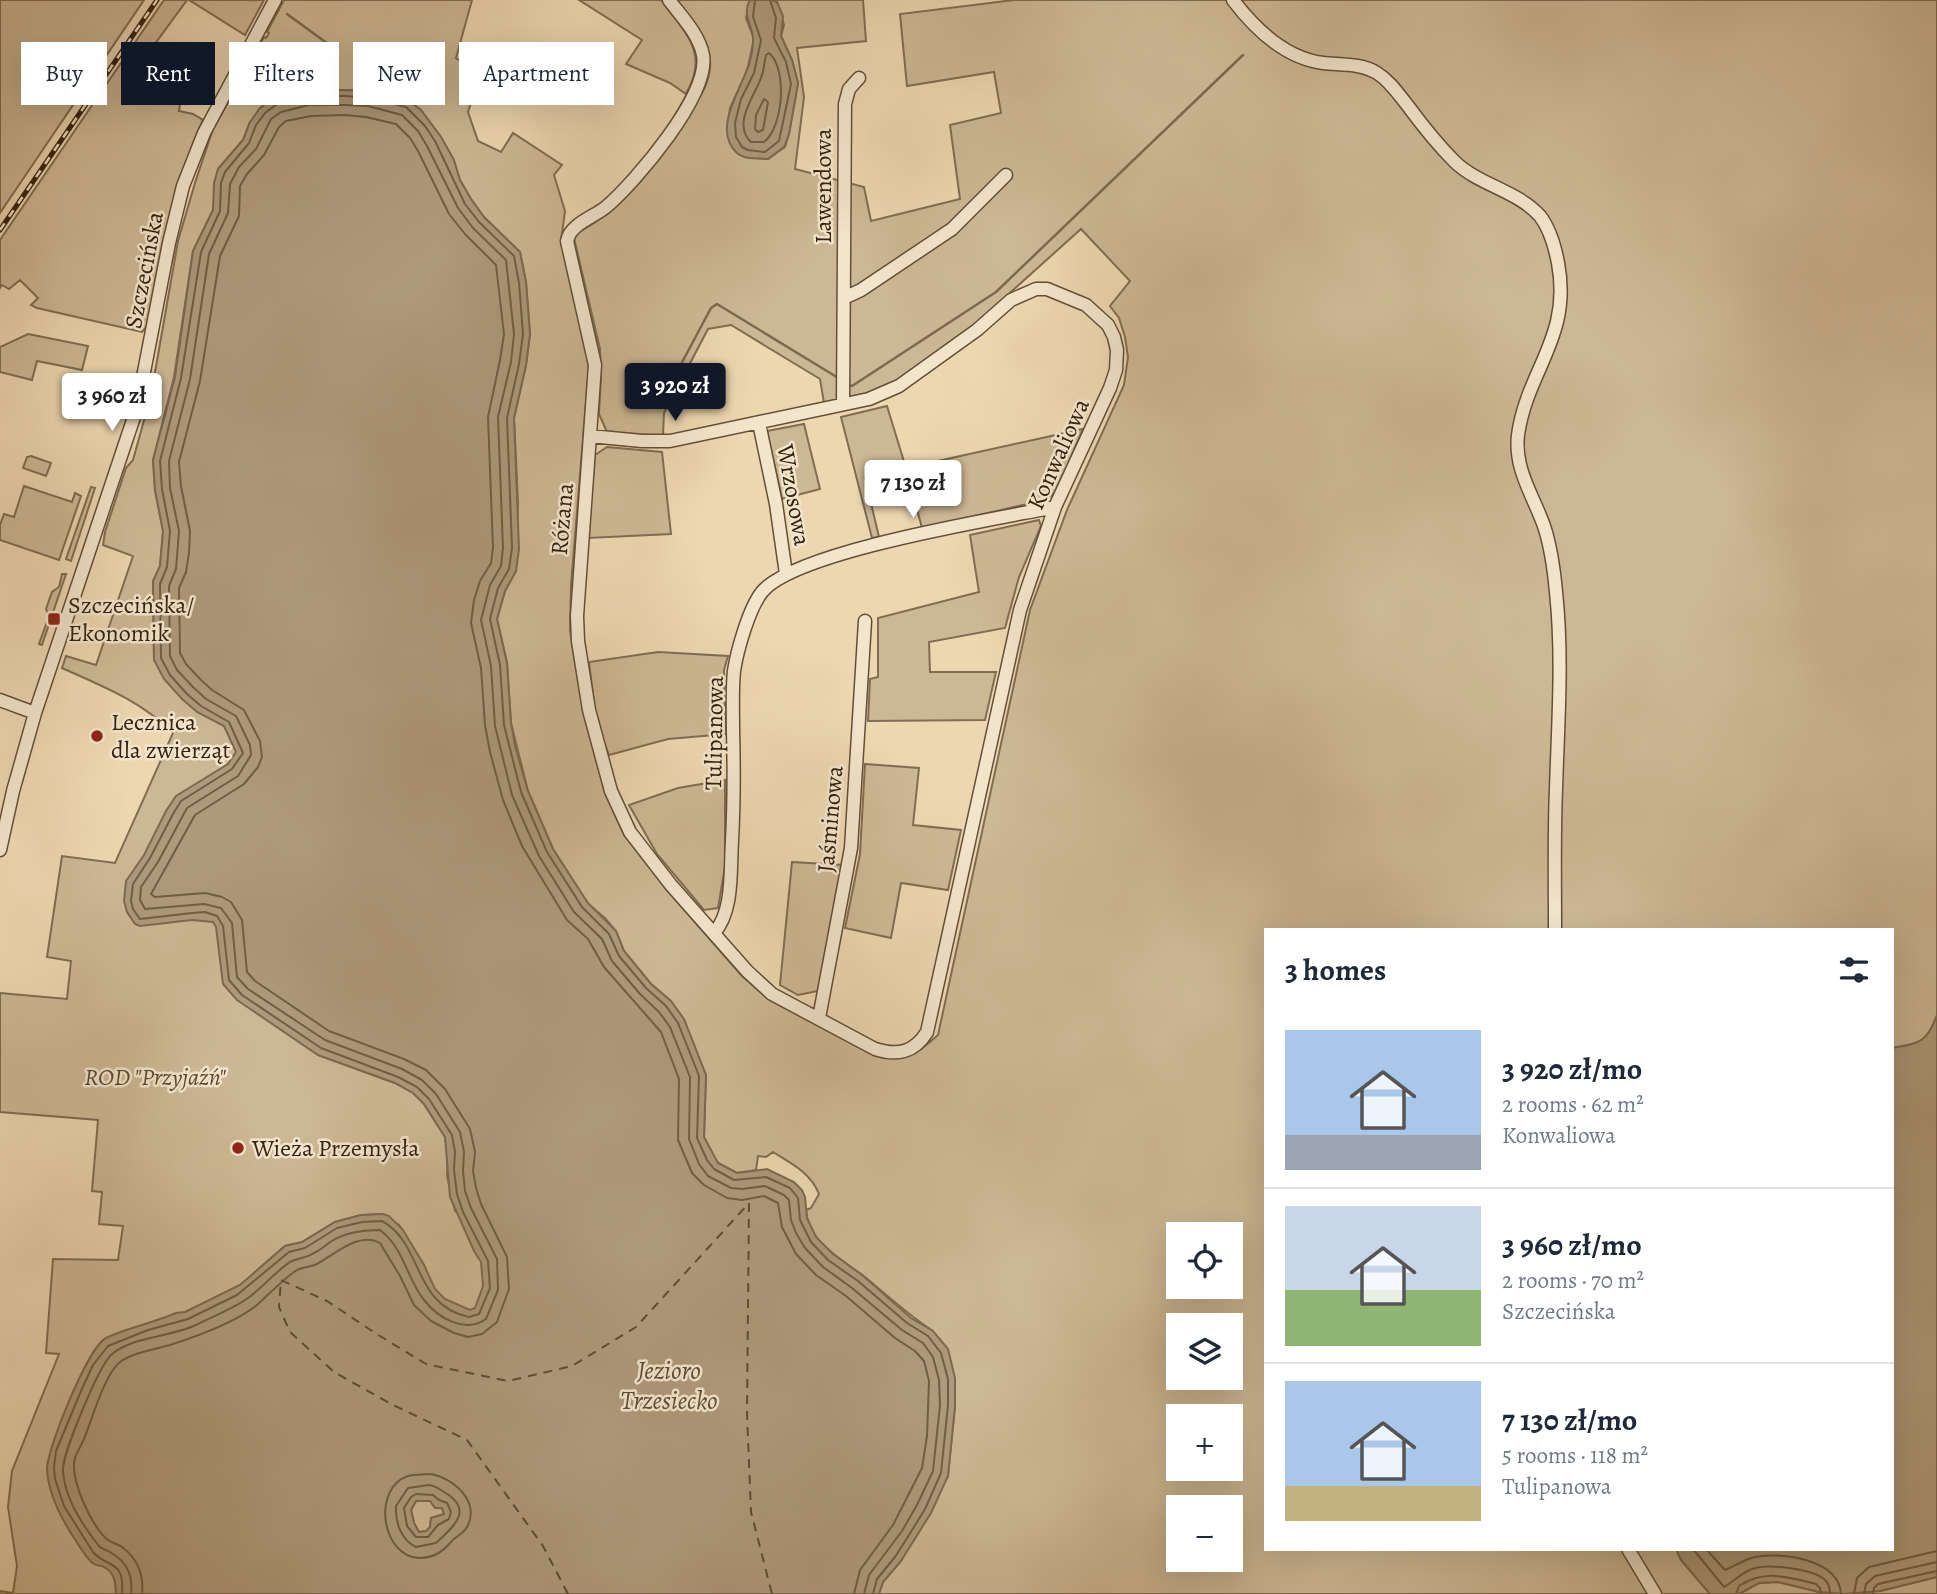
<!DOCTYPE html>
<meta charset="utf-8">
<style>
:root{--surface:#fff;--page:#f2f2f3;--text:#1f2937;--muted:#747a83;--line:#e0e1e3;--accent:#111827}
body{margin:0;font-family:Alegreya,serif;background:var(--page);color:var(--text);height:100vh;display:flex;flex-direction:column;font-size:26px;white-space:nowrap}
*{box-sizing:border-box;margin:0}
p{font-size:23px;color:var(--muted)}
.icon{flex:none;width:38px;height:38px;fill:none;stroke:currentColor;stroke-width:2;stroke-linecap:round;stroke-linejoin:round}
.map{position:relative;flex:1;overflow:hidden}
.sheet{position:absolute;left:1264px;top:928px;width:630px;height:623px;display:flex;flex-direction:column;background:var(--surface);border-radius:0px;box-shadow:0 7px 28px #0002}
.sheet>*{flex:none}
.banner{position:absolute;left:21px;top:42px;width:665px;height:63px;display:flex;gap:14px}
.controls{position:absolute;left:1166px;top:1222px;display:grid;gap:14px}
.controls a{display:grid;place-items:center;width:77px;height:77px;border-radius:0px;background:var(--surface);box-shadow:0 7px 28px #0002;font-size:35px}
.price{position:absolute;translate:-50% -60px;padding:0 16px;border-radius:7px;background:#fff;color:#222;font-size:23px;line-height:46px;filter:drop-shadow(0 2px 4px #0008)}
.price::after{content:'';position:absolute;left:50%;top:42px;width:21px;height:16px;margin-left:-10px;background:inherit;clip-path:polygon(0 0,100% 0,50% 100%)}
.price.selected{background:var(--accent);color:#fff}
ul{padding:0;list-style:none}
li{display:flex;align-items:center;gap:21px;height:175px;padding:0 21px}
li+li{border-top:2px solid var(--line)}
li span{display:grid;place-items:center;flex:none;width:196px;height:140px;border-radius:0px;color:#555}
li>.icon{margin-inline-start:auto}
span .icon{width:84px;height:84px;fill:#fffc;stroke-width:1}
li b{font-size:30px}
h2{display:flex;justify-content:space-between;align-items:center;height:84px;padding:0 21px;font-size:30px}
.chip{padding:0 24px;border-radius:0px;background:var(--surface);box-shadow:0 7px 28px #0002;font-size:24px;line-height:63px}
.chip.selected{background:var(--accent);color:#fff}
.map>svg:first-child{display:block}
.green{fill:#cdb895;stroke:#806d52;stroke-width:2;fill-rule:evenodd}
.water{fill:#ae997a;stroke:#7d694f;stroke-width:2;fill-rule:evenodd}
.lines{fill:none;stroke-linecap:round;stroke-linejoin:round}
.shore{stroke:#705e44;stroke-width:2}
.stream{stroke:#7d694f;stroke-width:2.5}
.ferry{stroke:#5e4c34;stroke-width:2;stroke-dasharray:9 7;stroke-linecap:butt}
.minor-casing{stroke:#624f37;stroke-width:15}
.minor{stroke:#f3e5cc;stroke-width:12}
.rail-casing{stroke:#33220e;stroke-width:5}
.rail{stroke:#f3e5cc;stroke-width:2.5;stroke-dasharray:8;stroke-linecap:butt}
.poi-dot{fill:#8f2418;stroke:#f3e5cc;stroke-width:2.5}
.labels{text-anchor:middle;stroke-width:5;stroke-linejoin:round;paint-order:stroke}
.street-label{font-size:24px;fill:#33220e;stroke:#f3e5cc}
.poi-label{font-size:24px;fill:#33220e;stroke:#f3e5cc;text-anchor:start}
.park-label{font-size:24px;font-style:italic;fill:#5a4830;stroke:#f3e5cc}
.water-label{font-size:26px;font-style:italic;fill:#5e4c34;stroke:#f3e5cc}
</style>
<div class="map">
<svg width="1937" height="1594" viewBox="0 0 1937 1594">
<rect width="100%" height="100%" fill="#edd7b1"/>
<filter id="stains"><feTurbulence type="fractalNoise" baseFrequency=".00286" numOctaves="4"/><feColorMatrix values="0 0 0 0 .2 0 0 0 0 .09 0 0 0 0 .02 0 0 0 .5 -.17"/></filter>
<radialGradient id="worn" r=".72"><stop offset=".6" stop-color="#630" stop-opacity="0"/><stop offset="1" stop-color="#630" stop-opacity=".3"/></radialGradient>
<!-- green -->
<path class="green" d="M0,0H144L0,213Z
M164,0H187L141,63L182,92L179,111L193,114L203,120C172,187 161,253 148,325L142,332L37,308L31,305L38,298L20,280L9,289L2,285L0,288V240Z
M189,0H264L245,35Z
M284,0H472L456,58L474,70L477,85L468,112L478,141L501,152L513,133L562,165L554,175L565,211L561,241L589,365L571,585L570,630L583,711L605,793L624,835L666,889L742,976L768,999L873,1054C904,1064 914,1056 938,1035L1030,610L1067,510L1124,385L1128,357L1125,337L1119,318L1110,306L1130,281L1081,229L973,326L896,381L867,393L824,403L820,379L731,325L708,329L664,413L663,436L607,432L599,414L601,375L600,349L574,238L577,233C625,208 658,163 686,118C698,100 712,82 710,60C708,36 690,18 677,0H750L746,18L754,39L747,71L730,108L728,122L729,139L737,153L746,157L768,159L785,147L789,134L798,83L792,60L781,36L784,25L777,2L772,0H863L866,41L797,48L804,97L795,169L864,187L871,221L960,199L950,125L1001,113L994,72L907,86L900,14L1014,0H1937V1015C1927,1043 1920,1043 1892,1048V929H1265V1549H1676L1681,1560L1710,1594H879L883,1582L901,1561L948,1476L955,1406L933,1331C908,1315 888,1296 865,1277C848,1264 828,1253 815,1235C810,1228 807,1220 806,1210L811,1208L819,1194C811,1173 791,1163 773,1152L766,1157L758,1156L756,1170L737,1173L718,1163L713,1157L704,1137L706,1075L671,1001L651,984L624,951L616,931L605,918L587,903L553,849L528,791L511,723L507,663L497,619L505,591L516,571L518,502L514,418L526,365L530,334L526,282L520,252L484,217L471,199L460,180L453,160L441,137L420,110L409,101L370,91L308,89L250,122L243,140L218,169L213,210L193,251L174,377L153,460L155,490L163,531L160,566L153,582L154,660L250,723L199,897L318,1055L395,1083L413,1093L424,1104L445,1137L448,1153L447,1176L455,1211L467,1217L492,1288L456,1347L424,1265L399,1225L383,1214L361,1215L335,1222L302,1242L285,1246L254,1273L146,1594H0V1591L13,1593L17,1566L8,1507L12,1471L59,1354L46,1353L53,1259L118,1260L123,1226L99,1224L102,1192L92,1191L98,1120L0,1112V993L67,999L71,961L47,957L62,856L115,863L173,733C141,701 102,686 62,668L66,656L96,665L133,556L103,545L105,532L126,468L133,460L151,395L178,241L195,183L213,129L264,37L266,38L269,33L267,32ZM1178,1234H1230V1286H1178ZM1178,1325H1230V1377H1178ZM1178,1416H1230V1468H1178ZM1178,1507H1230V1559H1178Z
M579,0H661C685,33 710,53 686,94L670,83L626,64L642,40Z
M28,334L88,346L82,370L37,361L32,380L0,372V347Z
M887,406L906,468L1083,429L1057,491L1045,500L922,528L906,468L865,478L879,537L872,538L841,417Z
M804,424L820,489L782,499L767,431Z
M607,447L662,452L671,534L588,538L595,455Z
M31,456L51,463L46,476L23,468L27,457Z
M24,486L72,502L75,493L81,496L59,560L0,540V525L4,514L14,517Z
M91,487L95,488L71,561L66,559Z
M1039,520L1041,526L1019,577L1005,628L929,642L930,672H996L985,720L868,721L870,679L878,677V618L979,592L970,535Z
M62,574H66L42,645L39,644L49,616L46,609L52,592L59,587Z
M658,652L728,656L724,670L726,734L668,739L609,755L597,727L589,662Z
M865,764L919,768L913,825L961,830L948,890L901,883L891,938L845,928L860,854Z
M725,780V867L718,908L704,910L657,854L629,805L678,788Z
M792,862L843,865L818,991L798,995L780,985Z
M416,1501H430L442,1508L444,1514L431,1518L430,1527L427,1531L419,1532L414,1523L411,1510Z
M1937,1577V1594H1739L1759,1583L1778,1582L1819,1592L1880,1591Z"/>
<!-- water -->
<path class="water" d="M750,0H772L777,2L783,16L781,36L792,60L798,83L789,134L784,147L768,159C759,158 745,160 737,153C713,131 738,94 746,72C750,64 753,50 753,41C754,26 741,15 750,0Z
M308,89L370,91L409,101L421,110L441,137L454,160L460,180L471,199L484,217L520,252L526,282L530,334L526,365L514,418L519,549L516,571L505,591L497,619L507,663L511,723L515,746L528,791L553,849L588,903L616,931L624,951L651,984L671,1001L684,1019L706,1075L704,1137L718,1163L737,1173L767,1169L794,1182L802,1190L805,1197L807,1218L816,1237L833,1254L862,1275L911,1318L933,1331L948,1349L955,1378V1406L948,1476L931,1513L901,1561L883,1582L879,1594H116C115,1583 116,1574 104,1567C101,1565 97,1566 94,1564C87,1560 79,1545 74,1538C61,1518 48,1493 47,1469C47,1449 88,1347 106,1338C128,1327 154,1323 176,1313L185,1312L240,1285L285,1246L302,1242L335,1222L361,1215L383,1214L389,1216L403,1230L424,1265L435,1289L445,1299L470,1310L475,1308L483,1286L481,1262L474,1251L450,1197L445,1137L424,1104L413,1093L395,1083L318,1055L237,1000L223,984L216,927L213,922L192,920L140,926L135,924L127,912L124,901L126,881L144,855L166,811L176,796L228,764L236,752L224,726L197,712L182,699L164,679L154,660L153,581L160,566L163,531L155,490L153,460L175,377L193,251L213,210L214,183L218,169L243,140L250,122L260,108L274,98ZM416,1501H430L435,1508H442L444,1514L431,1518L430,1527L426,1531L419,1532L414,1523L411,1510Z
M1937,1015V1577L1880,1591L1844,1594L1819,1592L1778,1582L1759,1583L1739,1594H1710L1681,1560L1676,1549H1892V1048C1920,1043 1927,1043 1937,1015Z"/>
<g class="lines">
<!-- shore -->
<path class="shore" d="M755,0L753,17L761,40L754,73L741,99L735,123L736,137L742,147L748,150L765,152L779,141L791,84L786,62L774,38L776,18L770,0
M769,53C788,69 783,128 764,142H751C732,124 754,97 761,78C764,71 764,63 766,55Z
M764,99L768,102L763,130L758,132L755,129L756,115Z
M430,1474C453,1477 481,1502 467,1527C463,1534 456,1536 451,1542C442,1552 434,1558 419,1558C381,1556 372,1488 408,1476C415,1474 423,1475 430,1474Z
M429,1485C436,1486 439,1489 444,1492C475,1510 453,1527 436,1543L416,1547C401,1540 395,1522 396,1506L408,1488Z
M416,1494L433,1495L439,1500L447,1503L451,1512L449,1519L438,1525L428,1537H416L407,1526L404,1508L411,1497Z
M1693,1549L1724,1587C1733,1582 1741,1573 1752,1569C1767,1563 1812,1569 1824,1579C1829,1583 1830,1588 1830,1594
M1706,1549L1725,1570C1735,1566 1745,1559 1755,1557C1782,1552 1839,1559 1841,1594
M122,1594C125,1559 108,1569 93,1552L64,1506L55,1479L54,1467L56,1451L81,1391L93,1365L108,1346L148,1330L188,1319L237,1295L289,1252L305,1248L337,1228L362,1222L382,1221C424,1244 412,1305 469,1317L479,1314L490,1288L488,1261L463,1212L457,1194L454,1170L455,1152L452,1135L429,1099L417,1087L398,1077L321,1048L242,995L229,980L223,926L217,916L205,912L192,913L140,919L133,909L131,901L133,884L150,858L173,814L181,801L232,769L243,753L229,722L201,706L187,694L170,675L161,658L160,584L167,567L170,531L162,489L160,461L181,378L201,252L220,211L221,183L225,172L249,143L256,125L265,113L277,104L308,96H345L369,98L406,107L425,126L435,141L465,204L479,222L514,256L519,283L523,334L519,364L507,418L512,548L509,569L498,588L490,619L500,665L504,725L521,792L547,852L582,907L609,934L619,956L646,988L666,1006L678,1023L699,1076L697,1138L707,1160L714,1169L734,1180L766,1177L790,1188L798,1198L800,1220L811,1242L828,1260L858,1281L907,1323L928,1336L941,1353L948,1379V1405L941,1473L925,1509L909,1535L895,1557L877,1579L873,1594
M131,1594C133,1577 128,1563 113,1554C108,1550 103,1550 99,1546C83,1526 64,1497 63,1470C62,1455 99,1365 112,1354C134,1336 171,1337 196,1325C213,1316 233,1309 248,1298C260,1290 281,1266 292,1261C298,1258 306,1258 312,1254C319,1251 324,1247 330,1242C344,1233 363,1230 380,1230C404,1248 407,1279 424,1300C438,1318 465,1334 486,1319L498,1290L497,1259L471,1208L465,1191L463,1171L464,1152L460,1132L436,1094L422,1080L402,1069L325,1040L248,989L237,977L232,923L221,908L204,904L145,909L140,900L141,887L158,862L187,808L238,776L251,755L250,745L236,716L206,699L193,687L177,670L170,656L169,586L176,569L179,531L170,488L169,461L190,379L209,254L228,213L230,184L239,167L256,149L271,119L281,112L309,105H345L368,106L402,115L418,131L427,146L458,208L473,228L506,260L514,334L511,362L498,417L503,548L501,566L490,585L481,620L491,666L495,726L512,795L539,856L574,912L602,939L612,961L640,994L659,1012L670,1027L690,1077L689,1139L699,1164L708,1176L731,1188L742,1189L765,1186L784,1195L789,1200L791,1220L796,1233L805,1248L823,1267L852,1288L902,1330L923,1343L933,1357L939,1380L940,1405L933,1471L917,1505L902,1531L869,1575L864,1594
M142,1594C144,1575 138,1559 122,1547C118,1544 112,1543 108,1540C92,1528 69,1478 75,1458C77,1452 81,1446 84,1439C91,1422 105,1373 120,1362C134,1352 153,1350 170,1345C195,1337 236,1322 257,1305C266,1297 288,1275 297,1270C303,1267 311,1267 317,1264C334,1255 359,1231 380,1243L400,1276L414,1305L431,1321L454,1333L468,1337L482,1334L497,1322L509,1289L507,1257L481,1204L476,1188L473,1171L475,1152L470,1129L445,1089L426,1070L404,1059L329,1031L255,981L247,972L242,920L231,902L222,897L205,893L155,897L151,894L195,815L244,784L258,767L262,757L260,741L244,710L212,690L201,680L186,664L180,653L179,588L186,572L189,553L190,531L181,486L179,462L200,381L220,256L239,216L240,186L247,174L264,155L279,127L286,121L311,116L345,115L366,117L396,124L410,138L418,151L449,214L465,234L496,265L504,334L500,360L488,417L493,548L491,563L480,581L474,600L471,623L481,668L485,725L490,752L503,800L522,846L567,920L588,939L604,967L661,1032L679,1079L678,1140L692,1173L704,1185L727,1198L742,1200L764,1196L778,1203L782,1227L796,1254L816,1275L846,1296L895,1338L915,1351L924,1361L929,1381L927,1436L922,1468L893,1525L860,1570L854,1594
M1736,1594L1739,1586C1765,1569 1788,1577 1816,1584L1820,1588L1821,1594
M1854,1594L1857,1578L1869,1567L1937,1551
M1864,1594L1866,1584L1875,1576L1937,1562
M1873,1594L1874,1588L1878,1584L1937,1571"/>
<!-- stream -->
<path class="stream" d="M249,0H256
M287,14L335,49L331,89
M848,384L852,386L996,292L1243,55
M663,398L711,308L717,304L840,379"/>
<!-- ferry -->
<path class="ferry" d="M568,1594L543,1546L467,1440L393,1405L334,1372L290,1332L279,1307L281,1280L327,1301L375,1333L426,1364L508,1381L572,1366L636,1327L749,1203L747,1413L751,1512L772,1594"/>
<defs>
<path id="minor" d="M1233,0C1255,29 1285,58 1323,63C1340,65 1361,63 1377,73C1390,81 1399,95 1408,106C1422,125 1438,145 1455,162C1479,185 1518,191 1540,216C1550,229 1555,247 1558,263C1572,337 1527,370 1518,435C1514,469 1533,495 1544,526C1551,547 1554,570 1556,592C1563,658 1558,723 1556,789C1554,835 1555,882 1555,929
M844,298L861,290L952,229L1006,175
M843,404L845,104L849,89L859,78
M759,423L776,504L786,574
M590,436L642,441H670L869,399L899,386L977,330L1011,300L1036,289H1047L1086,305L1108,325L1114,337L1117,350L1116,370L1110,388L1055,507L1020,610L927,1032C914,1053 897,1056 875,1049L772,994L747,971L671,885L630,832L611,791L589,710L578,641L577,616L595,365L567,241C570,224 594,217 606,207C636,181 710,95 703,55C699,34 681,16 669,0
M0,700L35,713
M0,850L13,791L35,713L137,408L169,243L183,186L204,133L275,0
M714,933C734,911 730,869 732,841C734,804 734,767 733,730C733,710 732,690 734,671C737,651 749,608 762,592C795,551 996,519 1055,507
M819,1018L851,848L865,621
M1628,1549L1655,1594"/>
</defs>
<!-- minor casing -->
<use href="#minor" class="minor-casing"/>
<!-- minor -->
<use href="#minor" class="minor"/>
<defs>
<path id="rail" d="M0,230L157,0"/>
</defs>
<!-- rail casing -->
<use href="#rail" class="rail-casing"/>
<!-- rail -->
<use href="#rail" class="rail"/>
</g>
<!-- markers -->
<g class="poi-dot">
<rect x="47" y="612" width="14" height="14" rx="3.5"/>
<circle cx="97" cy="736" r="7"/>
<circle cx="238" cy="1148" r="7"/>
</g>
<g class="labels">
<!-- street labels -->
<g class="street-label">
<text transform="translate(823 186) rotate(-90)" y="8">Lawendowa</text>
<text transform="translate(144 270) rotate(-79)" y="8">Szczecińska</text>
<text transform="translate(1058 454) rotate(-66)" y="8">Konwaliowa</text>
<text transform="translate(794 495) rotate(80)" y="8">Wrzosowa</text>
<text transform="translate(562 519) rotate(-85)" y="8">Różana</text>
<text transform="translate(714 733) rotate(-89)" y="8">Tulipanowa</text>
<text transform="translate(830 819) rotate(-85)" y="8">Jaśminowa</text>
</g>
<!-- poi labels -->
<g class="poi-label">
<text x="68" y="613">Szczecińska/<tspan x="68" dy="28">Ekonomik</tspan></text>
<text x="111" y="730">Lecznica<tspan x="111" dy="28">dla zwierząt</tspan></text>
<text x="252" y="1156">Wieża Przemysła</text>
</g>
<!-- park labels -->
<g class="park-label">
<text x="155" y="1085">ROD "Przyjaźń"</text>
</g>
<!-- water labels -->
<g class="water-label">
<text x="669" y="1379">Jezioro<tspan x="669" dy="30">Trzesiecko</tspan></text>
</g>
</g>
<rect width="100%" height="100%" filter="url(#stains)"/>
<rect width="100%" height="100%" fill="url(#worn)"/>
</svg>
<div class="controls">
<a><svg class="icon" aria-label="locate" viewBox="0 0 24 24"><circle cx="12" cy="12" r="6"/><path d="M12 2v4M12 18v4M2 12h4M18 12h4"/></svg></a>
<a><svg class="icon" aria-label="layers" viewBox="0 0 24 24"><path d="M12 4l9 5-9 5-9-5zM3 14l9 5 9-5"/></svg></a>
<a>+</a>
<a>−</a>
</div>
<b class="price selected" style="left:675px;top:423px">3 920 zł</b>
<b class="price" style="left:112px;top:433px">3 960 zł</b>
<b class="price" style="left:913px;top:520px">7 130 zł</b>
<div class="banner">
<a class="chip">Buy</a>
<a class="chip selected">Rent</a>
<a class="chip">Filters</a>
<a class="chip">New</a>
<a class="chip">Apartment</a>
</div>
<section class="sheet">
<h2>3 homes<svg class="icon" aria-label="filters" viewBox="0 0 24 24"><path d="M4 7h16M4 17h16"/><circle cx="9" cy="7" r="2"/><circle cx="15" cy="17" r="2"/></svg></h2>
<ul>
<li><span style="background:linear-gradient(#a9c7e8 75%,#9aa5b1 0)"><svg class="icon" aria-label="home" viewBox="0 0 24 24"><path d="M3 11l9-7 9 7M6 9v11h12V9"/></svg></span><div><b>3 920 zł/mo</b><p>2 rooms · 62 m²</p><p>Konwaliowa</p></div></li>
<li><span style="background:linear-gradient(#c9d6e8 60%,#8fb573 0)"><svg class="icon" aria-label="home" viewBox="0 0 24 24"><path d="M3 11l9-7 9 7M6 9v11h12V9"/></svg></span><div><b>3 960 zł/mo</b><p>2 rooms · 70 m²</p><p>Szczecińska</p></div></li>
<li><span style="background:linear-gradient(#a9c7e8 75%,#c2b280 0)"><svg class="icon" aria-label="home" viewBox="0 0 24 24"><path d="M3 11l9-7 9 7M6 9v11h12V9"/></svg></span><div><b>7 130 zł/mo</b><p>5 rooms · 118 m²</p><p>Tulipanowa</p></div></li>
</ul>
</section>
</div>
